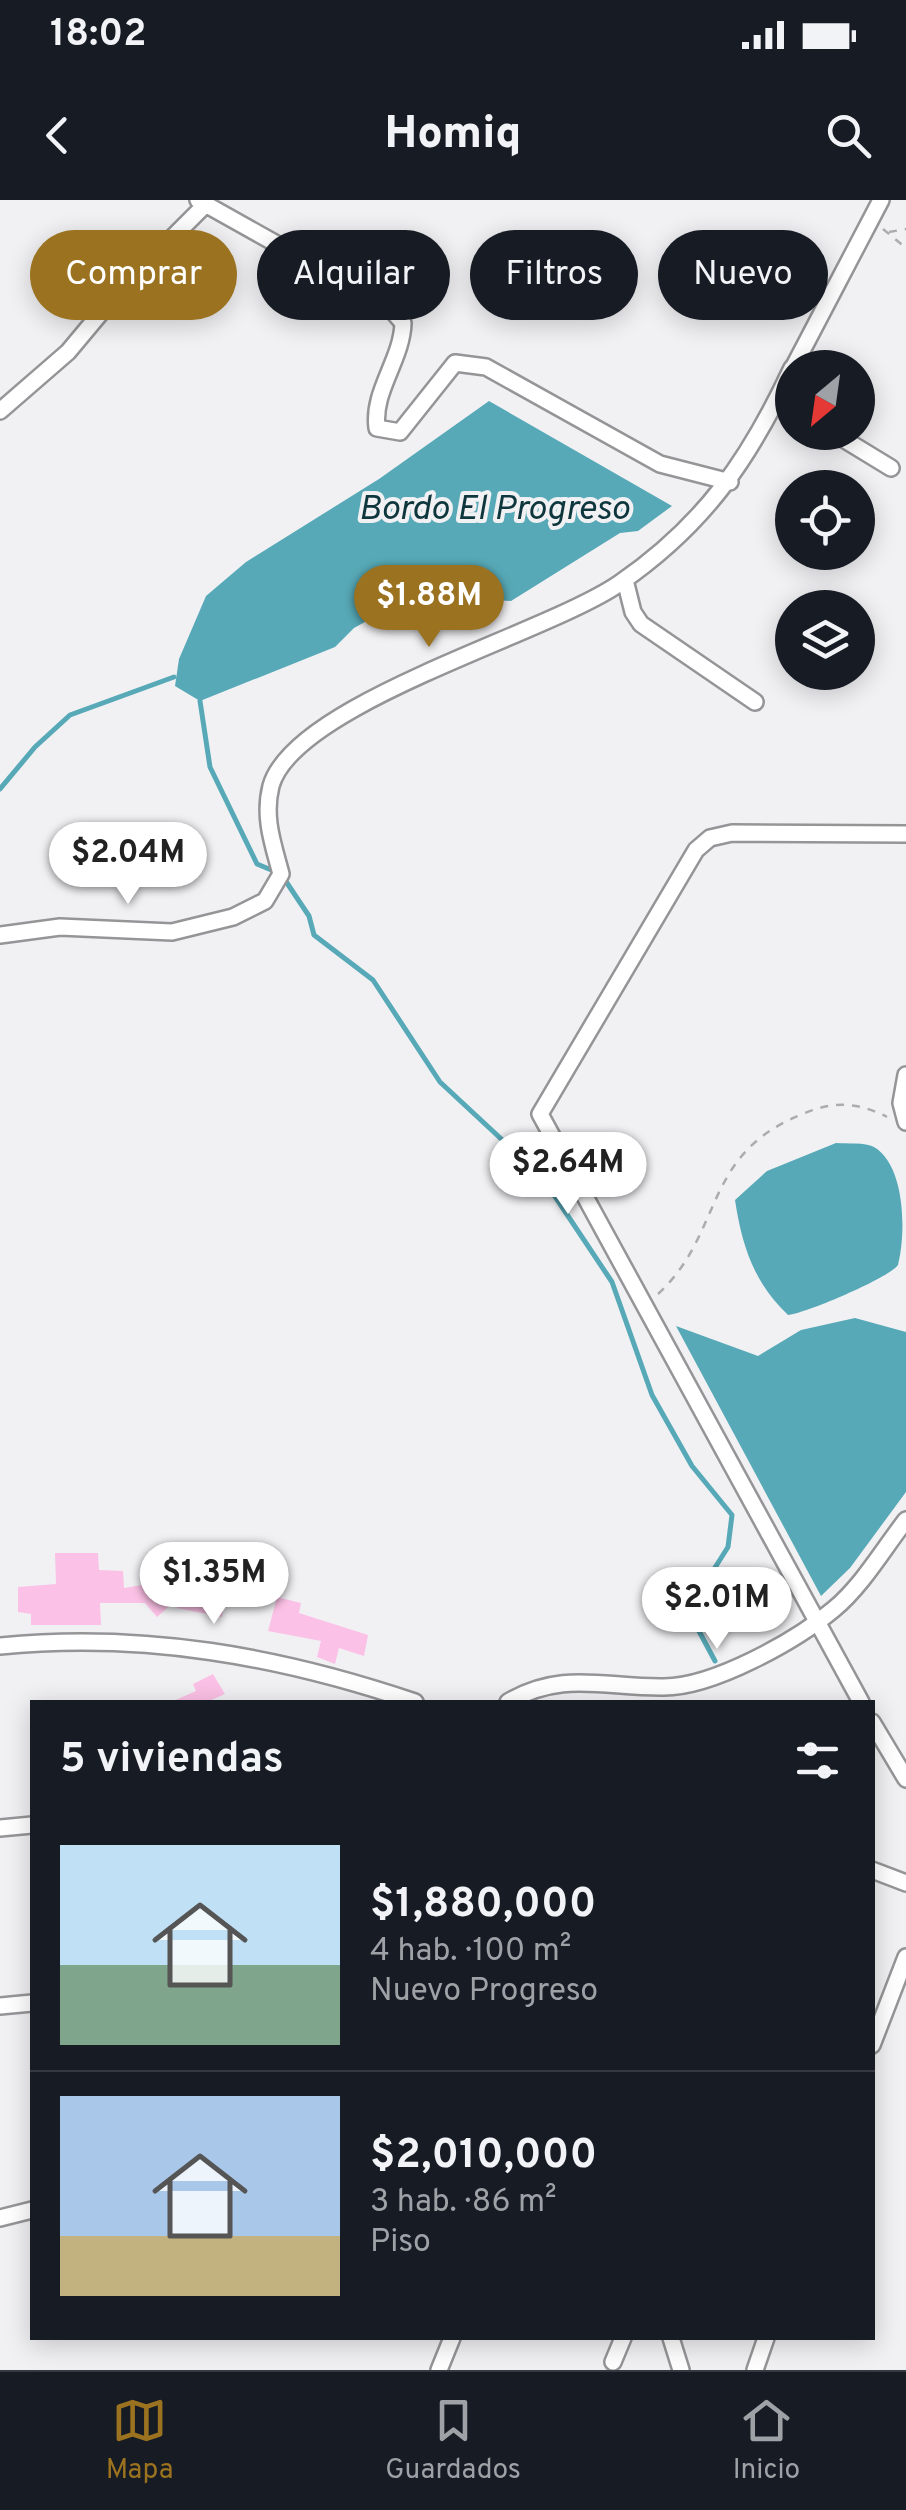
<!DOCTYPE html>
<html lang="es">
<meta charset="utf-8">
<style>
:root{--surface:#171b24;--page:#242831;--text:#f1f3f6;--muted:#9ea1a6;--line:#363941;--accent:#9b721f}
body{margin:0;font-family:Overpass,sans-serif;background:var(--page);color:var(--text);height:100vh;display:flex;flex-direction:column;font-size:38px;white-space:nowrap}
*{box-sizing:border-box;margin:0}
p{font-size:32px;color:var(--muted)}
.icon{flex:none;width:55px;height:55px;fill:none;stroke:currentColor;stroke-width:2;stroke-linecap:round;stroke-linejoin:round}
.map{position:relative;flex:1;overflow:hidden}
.drawer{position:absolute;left:30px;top:1500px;width:845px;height:640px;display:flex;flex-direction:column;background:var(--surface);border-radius:0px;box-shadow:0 5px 25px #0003}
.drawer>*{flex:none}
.hud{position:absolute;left:30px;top:30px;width:848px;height:90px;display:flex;gap:20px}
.needle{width:65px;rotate:209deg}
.tools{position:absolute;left:775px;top:150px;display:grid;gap:20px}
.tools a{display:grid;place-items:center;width:100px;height:100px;border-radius:50%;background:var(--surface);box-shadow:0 5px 25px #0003;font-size:50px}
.price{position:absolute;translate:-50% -85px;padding:0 22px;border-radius:35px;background:#fff;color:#222;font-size:32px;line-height:65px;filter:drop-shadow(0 2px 5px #0008)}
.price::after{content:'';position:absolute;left:50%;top:60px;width:30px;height:22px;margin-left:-15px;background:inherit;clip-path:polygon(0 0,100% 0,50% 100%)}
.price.active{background:var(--accent);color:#fff}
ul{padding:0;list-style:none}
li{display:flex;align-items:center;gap:30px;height:250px;padding:0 30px}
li+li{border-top:2px solid var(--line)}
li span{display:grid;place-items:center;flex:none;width:280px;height:200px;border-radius:0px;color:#555}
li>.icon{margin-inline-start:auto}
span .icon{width:120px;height:120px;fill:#fffc;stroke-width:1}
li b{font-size:42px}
h2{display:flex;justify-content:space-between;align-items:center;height:120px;padding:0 30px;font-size:42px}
.pill{padding:0 35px;border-radius:45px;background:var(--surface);box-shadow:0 5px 25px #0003;font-size:35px;line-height:90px}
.pill.active{background:var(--accent);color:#fff}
.status{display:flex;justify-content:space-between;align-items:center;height:70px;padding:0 50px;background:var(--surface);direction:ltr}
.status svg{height:28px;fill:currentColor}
header{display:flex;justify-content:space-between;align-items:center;height:130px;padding:0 30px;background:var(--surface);font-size:45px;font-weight:800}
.tab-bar{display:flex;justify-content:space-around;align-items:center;height:140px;border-top:2px solid var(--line);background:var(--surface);font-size:28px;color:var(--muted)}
.tab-bar a{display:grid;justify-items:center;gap:5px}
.tab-bar .active{color:var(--accent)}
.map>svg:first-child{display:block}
.water{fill:#57a9b7}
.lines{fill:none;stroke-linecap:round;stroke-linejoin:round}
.stream{stroke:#57a9b7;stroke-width:5}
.building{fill:#fcc1e6}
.street-casing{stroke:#959598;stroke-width:20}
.path{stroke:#acacae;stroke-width:2.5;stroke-dasharray:8 8;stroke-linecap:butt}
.street{stroke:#fff;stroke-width:15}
.labels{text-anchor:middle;stroke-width:8;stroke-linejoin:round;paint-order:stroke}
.water-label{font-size:35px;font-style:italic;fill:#0e363d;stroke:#f1f1f4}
</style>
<div class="status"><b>18:02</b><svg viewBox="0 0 49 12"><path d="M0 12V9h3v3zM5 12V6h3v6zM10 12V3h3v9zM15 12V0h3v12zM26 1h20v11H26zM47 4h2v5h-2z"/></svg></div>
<header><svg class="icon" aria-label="back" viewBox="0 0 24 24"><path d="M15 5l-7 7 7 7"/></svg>Homiq<svg class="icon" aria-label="search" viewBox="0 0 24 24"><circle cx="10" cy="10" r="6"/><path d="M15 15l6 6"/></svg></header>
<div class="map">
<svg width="906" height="2170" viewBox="0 0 906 2170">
<rect width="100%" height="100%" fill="#f1f1f4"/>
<!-- water -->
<path class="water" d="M489,201L672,306L638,331L620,333L511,401L446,397L392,407L354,428L335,447L200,501L175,486L179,459L206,396L246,362L379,279Z
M836,943C847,944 865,942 874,947C906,966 906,1034 898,1065C889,1078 804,1114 788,1115C754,1083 742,1046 735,1000L767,971Z
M855,1118L906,1132V1292L850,1368L821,1396L676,1126L758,1156L801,1130Z"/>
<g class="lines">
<!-- stream -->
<path class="stream" d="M200,501L210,567L257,664L281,674L309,716L314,735L373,780L440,882L542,977L612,1082L652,1195L692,1266L732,1315L728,1347L692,1404L693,1420L715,1461
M0,589L35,547L70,515L174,477"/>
</g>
<!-- building -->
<path class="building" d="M55,1353H98L99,1370L123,1371L124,1388L148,1384L155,1377L173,1403L157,1417L145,1403H100L101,1425H31V1414L18,1412V1387L56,1384Z
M183,1378L228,1386L222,1417L177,1408Z
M277,1397L301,1403L299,1413L368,1435L364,1456L339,1448L335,1464L317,1457L321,1441L268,1431Z
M213,1474L225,1494L207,1502H171L196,1491L193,1484Z"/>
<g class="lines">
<defs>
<path id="street" d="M198,0L389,107L403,123C402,160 372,191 377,228L400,232L455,163L486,167L660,264L730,282
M793,168L881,0
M0,211L68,152L119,91L205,5
M832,232L891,268
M625,380L633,412L641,424L755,502
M0,735L60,727L172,732L233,717L265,701L281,674C273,644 263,617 271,586C294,503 547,434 620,383C704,325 749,260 792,168
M906,875L901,903L906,922
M0,1446C144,1432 279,1456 415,1502
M508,1502C562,1470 605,1488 664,1487C713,1487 796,1441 834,1409C862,1386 884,1348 906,1320
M861,1502L540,914L696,650L710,638L732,633L906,634
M872,1522L906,1579
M0,1628L32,1625
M872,1670L906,1683
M0,1806L32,1803
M872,1845L906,1757
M0,2018L32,2010
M671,2138L681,2170
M613,2162L623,2138
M439,2170L452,2138
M755,2170L766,2138"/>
</defs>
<!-- street casing -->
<use href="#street" class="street-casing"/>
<!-- path -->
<path class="path" d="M883,29L906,48
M889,32L906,29
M658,1094C725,1032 701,953 805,913C834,901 858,902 887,917"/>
<!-- street -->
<use href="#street" class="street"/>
</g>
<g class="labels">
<!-- water labels -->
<g class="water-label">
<text x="494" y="319">Bordo El Progreso</text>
</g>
</g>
</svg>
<div class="tools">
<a><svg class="needle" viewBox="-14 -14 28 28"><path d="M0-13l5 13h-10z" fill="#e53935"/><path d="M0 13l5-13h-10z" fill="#9ea1a6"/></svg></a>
<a><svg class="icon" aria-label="locate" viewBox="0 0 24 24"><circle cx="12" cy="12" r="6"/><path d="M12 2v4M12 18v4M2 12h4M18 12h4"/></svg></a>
<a><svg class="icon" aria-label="layers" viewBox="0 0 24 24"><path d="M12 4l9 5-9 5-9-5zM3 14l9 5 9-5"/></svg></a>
</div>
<b class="price active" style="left:429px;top:450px">$1.88M</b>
<b class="price" style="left:128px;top:707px">$2.04M</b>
<b class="price" style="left:568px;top:1017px">$2.64M</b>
<b class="price" style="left:214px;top:1427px">$1.35M</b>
<b class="price" style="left:717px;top:1452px">$2.01M</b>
<div class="hud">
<a class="pill active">Comprar</a>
<a class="pill">Alquilar</a>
<a class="pill">Filtros</a>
<a class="pill">Nuevo</a>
</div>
<section class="drawer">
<h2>5 viviendas<svg class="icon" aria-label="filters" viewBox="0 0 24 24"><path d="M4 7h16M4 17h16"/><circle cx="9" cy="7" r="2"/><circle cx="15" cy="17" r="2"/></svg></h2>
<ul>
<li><span style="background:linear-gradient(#bfe0f5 60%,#7fa58c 0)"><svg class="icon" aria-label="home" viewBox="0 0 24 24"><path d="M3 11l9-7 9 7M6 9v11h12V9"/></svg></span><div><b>$1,880,000</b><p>4 hab. · 100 m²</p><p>Nuevo Progreso</p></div></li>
<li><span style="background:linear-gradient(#a9c7e8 70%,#c2b280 0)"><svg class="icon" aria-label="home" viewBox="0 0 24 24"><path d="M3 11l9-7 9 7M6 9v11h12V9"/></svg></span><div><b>$2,010,000</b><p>3 hab. · 86 m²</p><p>Piso</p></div></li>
</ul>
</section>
</div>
<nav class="tab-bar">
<a class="active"><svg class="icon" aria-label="map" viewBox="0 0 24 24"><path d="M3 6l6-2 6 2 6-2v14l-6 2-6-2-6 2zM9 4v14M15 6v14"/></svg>Mapa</a>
<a><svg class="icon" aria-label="saved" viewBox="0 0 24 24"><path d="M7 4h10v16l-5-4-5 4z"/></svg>Guardados</a>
<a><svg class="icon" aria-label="home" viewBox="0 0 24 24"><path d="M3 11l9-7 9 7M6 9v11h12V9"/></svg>Inicio</a>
</nav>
